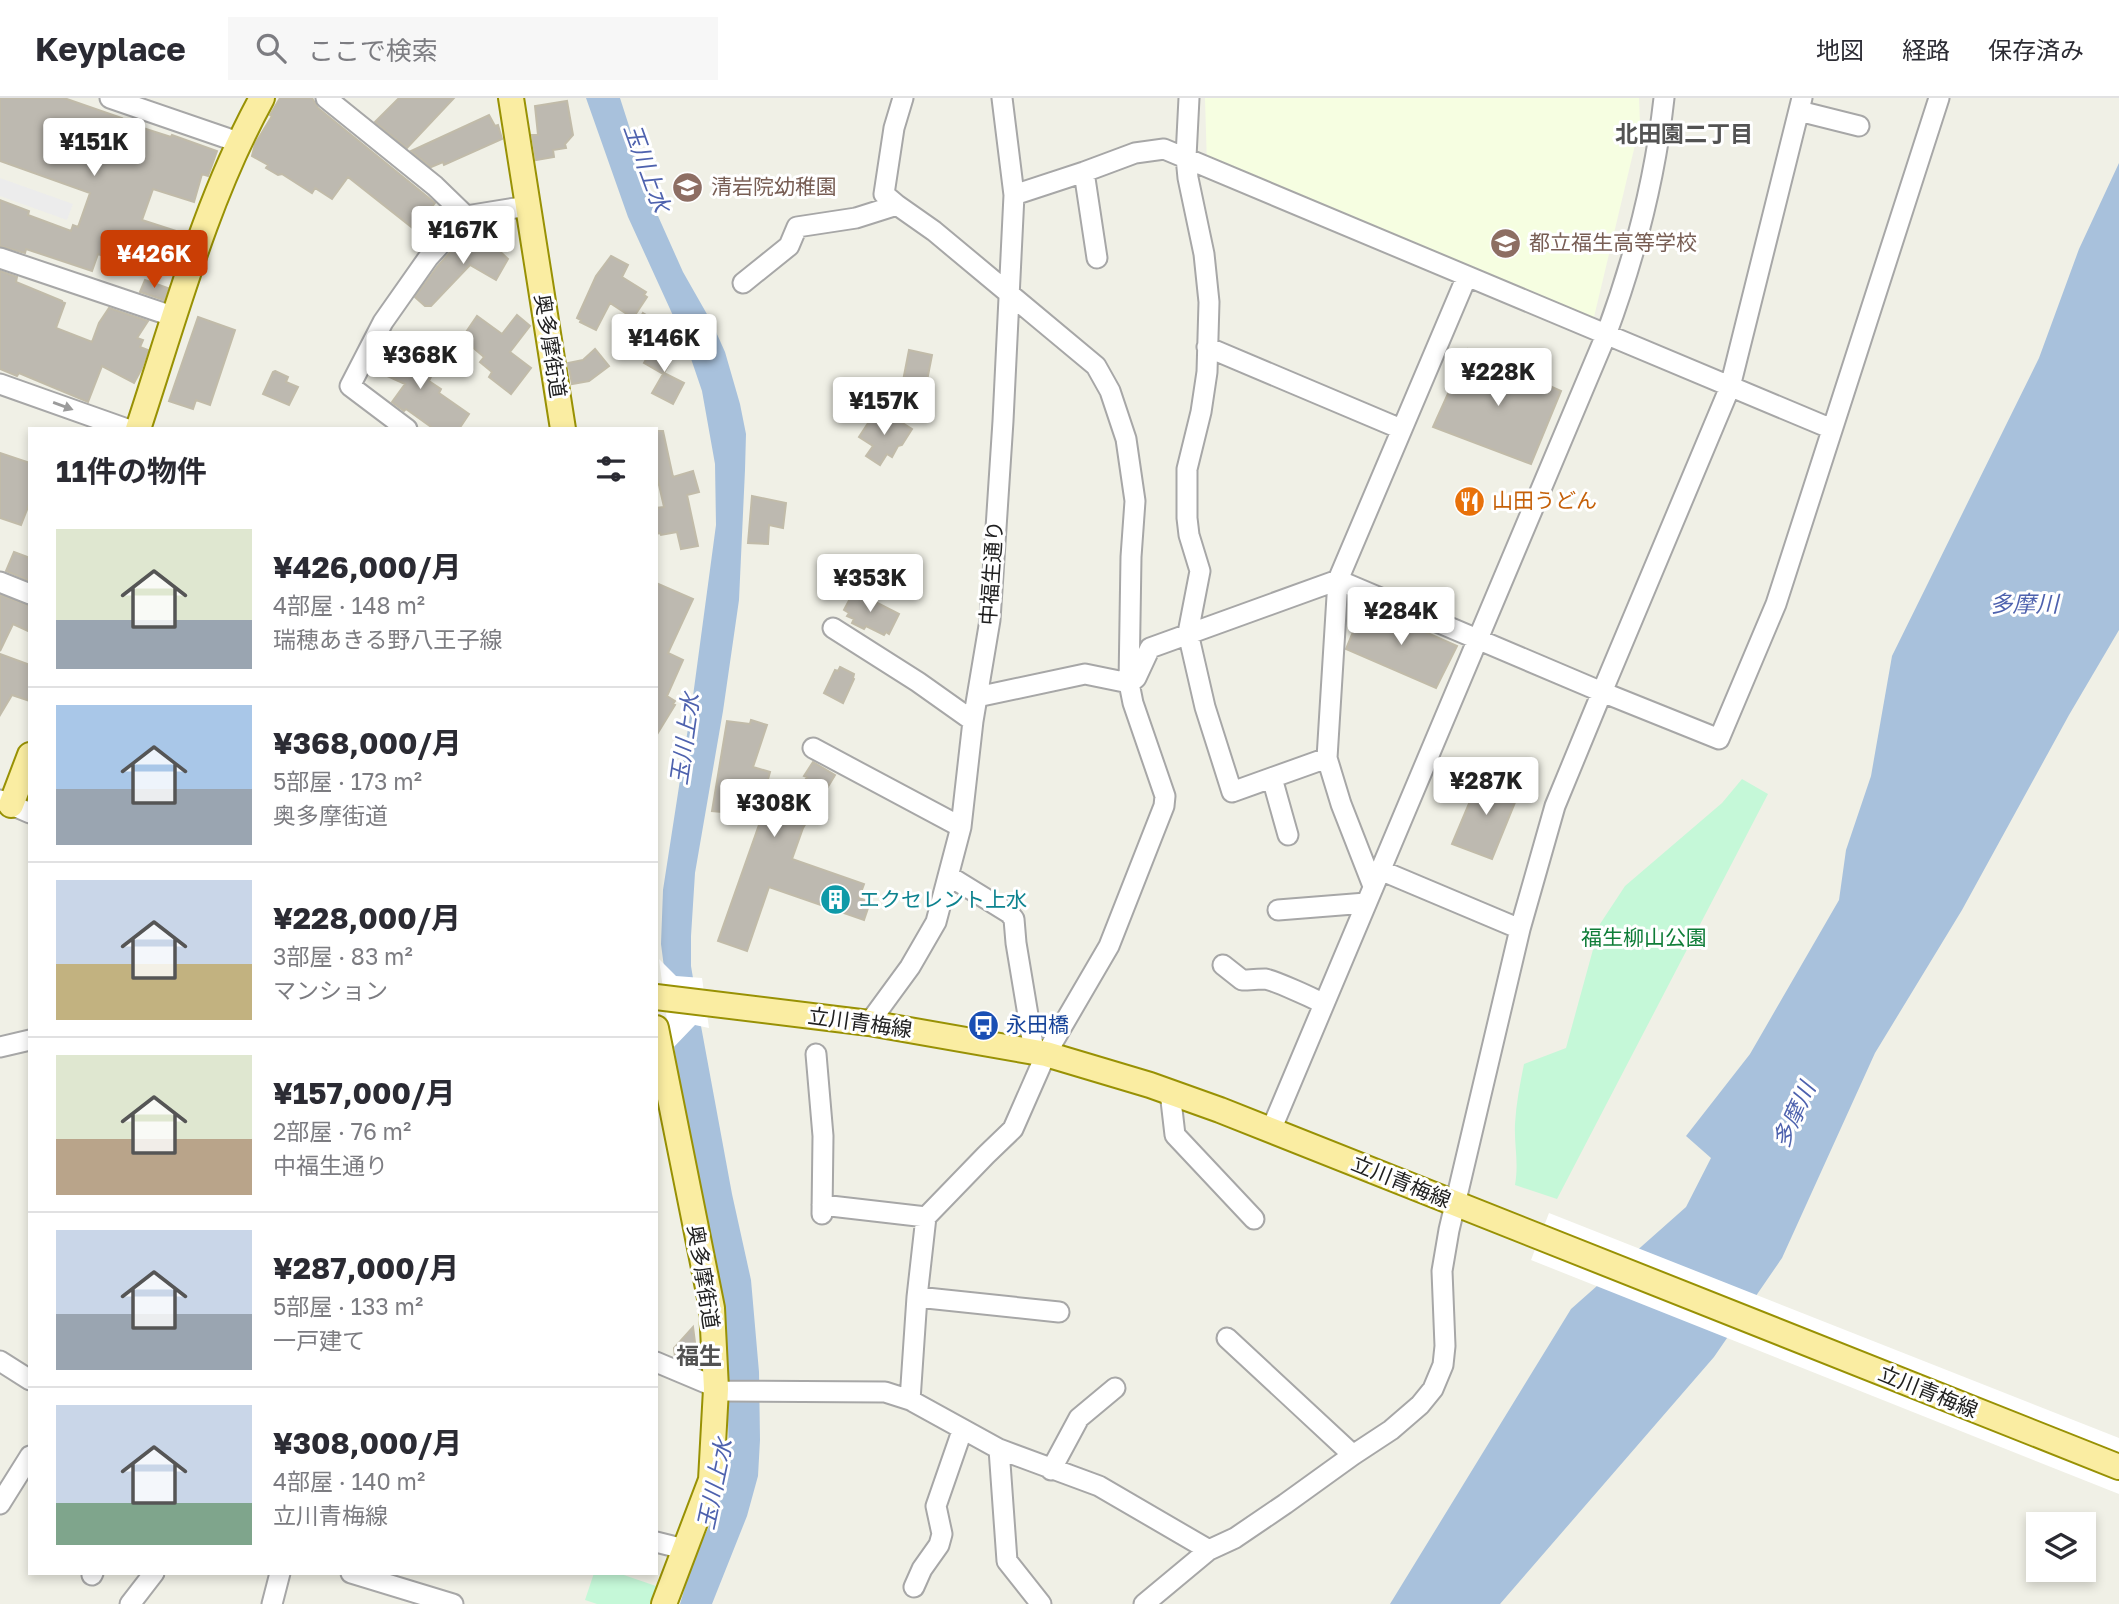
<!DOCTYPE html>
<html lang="ja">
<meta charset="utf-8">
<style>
:root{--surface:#fff;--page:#f7f7f7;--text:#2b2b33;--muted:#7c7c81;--line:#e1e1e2;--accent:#ca3e05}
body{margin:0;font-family:"Golos Text","Noto Sans JP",sans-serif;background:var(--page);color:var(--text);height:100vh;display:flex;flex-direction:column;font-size:26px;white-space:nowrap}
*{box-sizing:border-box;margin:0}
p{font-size:23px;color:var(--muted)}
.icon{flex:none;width:38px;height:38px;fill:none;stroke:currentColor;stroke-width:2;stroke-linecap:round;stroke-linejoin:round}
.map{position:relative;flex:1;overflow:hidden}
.drawer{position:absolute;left:28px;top:329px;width:630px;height:1148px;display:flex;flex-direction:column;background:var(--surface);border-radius:0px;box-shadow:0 4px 10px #0003}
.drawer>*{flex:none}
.controls{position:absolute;left:2026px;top:1414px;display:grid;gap:14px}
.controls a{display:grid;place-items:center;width:70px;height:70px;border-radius:0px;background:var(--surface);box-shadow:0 4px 10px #0003;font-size:35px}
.price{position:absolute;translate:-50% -60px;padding:0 16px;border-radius:7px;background:#fff;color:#222;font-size:23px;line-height:46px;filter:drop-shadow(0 2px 4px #0008)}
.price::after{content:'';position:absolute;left:50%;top:42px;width:21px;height:16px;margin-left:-10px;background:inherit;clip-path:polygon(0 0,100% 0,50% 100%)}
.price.on{background:var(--accent);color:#fff}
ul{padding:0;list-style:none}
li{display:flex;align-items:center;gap:21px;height:175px;padding:0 28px}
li+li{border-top:2px solid var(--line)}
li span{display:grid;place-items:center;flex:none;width:196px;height:140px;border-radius:0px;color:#555}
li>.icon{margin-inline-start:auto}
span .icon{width:84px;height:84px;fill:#fffc;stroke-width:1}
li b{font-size:30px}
h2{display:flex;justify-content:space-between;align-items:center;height:84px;padding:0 28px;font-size:30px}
header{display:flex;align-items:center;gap:42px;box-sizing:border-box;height:98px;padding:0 35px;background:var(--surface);border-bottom:2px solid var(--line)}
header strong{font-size:33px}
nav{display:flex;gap:38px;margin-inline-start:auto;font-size:24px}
.search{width:490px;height:63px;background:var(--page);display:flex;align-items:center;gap:18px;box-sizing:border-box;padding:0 24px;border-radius:0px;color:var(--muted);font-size:26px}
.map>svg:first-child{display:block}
.education{fill:#f6fee1}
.park{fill:#c5f8d8}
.parking{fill:#ececec}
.water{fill:#a8c1dc}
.pier{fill:#fff}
.building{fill:#bdb9b0;stroke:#c1bba9;stroke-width:2}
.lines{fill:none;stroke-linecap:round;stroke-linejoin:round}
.minor-casing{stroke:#a7a7a7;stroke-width:23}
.major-casing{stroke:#989104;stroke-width:28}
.minor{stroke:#fff;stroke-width:19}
.major{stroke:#faeda2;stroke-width:24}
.oneway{fill:#9b9b9b}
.labels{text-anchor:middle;stroke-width:6;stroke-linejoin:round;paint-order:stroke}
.education-label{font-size:21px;fill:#785e54;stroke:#fff;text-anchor:start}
.street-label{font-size:21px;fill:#202020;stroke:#fff}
.food-label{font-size:21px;fill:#c56008;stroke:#fff;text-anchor:start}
.culture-label{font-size:21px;fill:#0d838f;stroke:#fff;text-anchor:start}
.park-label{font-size:21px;fill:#0f7d38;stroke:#fff}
.transit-label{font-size:21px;fill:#164399;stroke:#fff;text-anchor:start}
.neighbourhood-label{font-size:23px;font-weight:bold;fill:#535353;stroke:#fff}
.water-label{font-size:23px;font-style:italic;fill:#4e62ae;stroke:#fff}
</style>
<header>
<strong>Keyplace</strong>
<div class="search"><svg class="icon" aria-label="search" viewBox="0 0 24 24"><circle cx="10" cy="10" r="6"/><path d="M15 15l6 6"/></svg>ここで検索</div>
<nav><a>地図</a><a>経路</a><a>保存済み</a></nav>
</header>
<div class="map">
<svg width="2119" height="1506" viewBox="0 0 2119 1506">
<rect width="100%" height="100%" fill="#f0f0e6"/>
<!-- education -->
<path class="education" d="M1205,0H1639L1640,26L1593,223L1207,67Z"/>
<!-- park -->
<path class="park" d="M1742,681L1768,696L1557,1101L1515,1087C1519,1064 1514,1048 1515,1026C1516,1006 1520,986 1524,966L1566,950L1600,826L1625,788L1722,705Z
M594,1475H618L656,1488L650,1506H597L585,1502Z"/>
<!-- parking -->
<path class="parking" d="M0,80L73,106L67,122L0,98Z"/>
<!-- water -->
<path class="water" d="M586,0H620L658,118L683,174L712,225L725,254L740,306L746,336L745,372L739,502L723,613L695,775L691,838V868L701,928L732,1096L751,1182L759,1274L760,1342L758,1378L747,1418L712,1506H680L693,1462L712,1422L724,1391L729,1362L726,1239L676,963L661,846L663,792L693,598L716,427L715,366L702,293L686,246L628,119Z
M2119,65V532L2069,617L1962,812L1875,955L1782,1160L1714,1259L1500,1506H1390L1571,1211L1686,1109L1711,1060L1686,1038L1750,956L1839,802L1846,752L1871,678L1892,558L2039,260L2079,151Z"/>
<!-- pier -->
<path class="pier" d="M659,861L676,878L702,880L709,930L695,927L671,952Z
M1549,1115L2119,1340V1396L1531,1162Z"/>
<!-- building -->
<path class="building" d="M0,0H64L122,20L121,23L171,39L172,37L217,53L208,78L202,76L194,104L153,91L142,122L182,135L176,152L144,142L134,169L98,156L92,173L26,151L25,155L0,148V102L29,113L28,117L71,133L73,127L78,129L90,95L0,63Z
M280,0H312L318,10L435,105L414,131L348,79L332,101L315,90L312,95L282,76L278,77L266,70L268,67L252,58L255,46L272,18L270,17Z
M399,0H454L407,50L375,24Z
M567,3L573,37L565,46L566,50L553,52L554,59L536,62L532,37H538L535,8Z
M489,17L495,28L498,27L502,41L444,67L443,64L431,69L411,53Z
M472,130L475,133L477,132L508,161L496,182L470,167L431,208H425L415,199L437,169Z
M611,158L628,167L622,179L646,194L644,197L647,199L633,220L610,205L596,232L580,224L581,222L577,220L596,178Z
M0,173L17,179L16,184L62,203V204L65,205L56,230L92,244L99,225L109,210L148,223L137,240L143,242L140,249L148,252L141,272L134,285L102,268L88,304L26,278L19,275L17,278L0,271Z
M145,182L168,190L164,202L140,194Z
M643,215L661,226L649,246L631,235Z
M517,217L530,228L510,254L531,270L511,296L489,279L492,274L480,264L484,259L462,240L477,218L502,236Z
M198,219L235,232L210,307L196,302L193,311L169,303Z
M656,245L675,255L664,275L684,285L673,306L652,295L663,276L644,265Z
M386,247L435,270L429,283L441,291L439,295L469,316L459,331H434L406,311L404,313L392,304L405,286L374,272Z
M595,251L609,268L589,283L572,286L568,265L583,262Z
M1468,251L1561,293L1531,366L1433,329Z
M909,252L932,257L925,293L902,288Z
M275,273L288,279L286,284L298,289L289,307L263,296L273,274Z
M874,316L886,323L890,317L912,331L902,347L898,348L892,359L887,356L880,367L866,358L873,348L859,339Z
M656,333H663L673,379L693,373L699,394L687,397L698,448L681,451L677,434L661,437L660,435L656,436V410L664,409L656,374Z
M0,355L30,365V404L21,427L0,420Z
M752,398L786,405L783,430L769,427L768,446L748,445Z
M14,454L30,460V483L6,473Z
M656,485L693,501L668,555L683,562L667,598L675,603L673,606L675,607L656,638Z
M854,493L899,516L889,536L886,534L884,537L866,528L864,531L852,525L854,521L847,518L849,515L844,512Z
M0,497L30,508V534L13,526L0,553Z
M1364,507L1457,548L1436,590L1346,551Z
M0,556L30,567V603L12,597L0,617Z
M840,569L854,576L853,580L854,581L843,605L824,595L835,572L838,573Z
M751,622L767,627L753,669L770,674L761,707L785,715L807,679L804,678L813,664L835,677L803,730L792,761L864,786L859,800L870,804L864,822L769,789L747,853L718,843L760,724L734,715L712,713L727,623L750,626Z
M1481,677L1520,692L1492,761L1452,746Z
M693,1229L697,1260H679L675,1259L674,1250Z"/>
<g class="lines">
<defs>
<path id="minor" d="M110,0L238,44
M326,0L435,88L466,118
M1189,0L1186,59L1188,80L1204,156L1209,204L1207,274L1201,314L1187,371V420L1189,437L1200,473L1188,535L1205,609L1232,694L1327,660
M1799,13L1859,28
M1084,74L1097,160
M1014,97L1084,74L1135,55L1164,51L1832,331
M897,107L884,96L894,30L903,0
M0,160L175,219
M743,185L789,148L797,129L856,120L897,107L934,133L1096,268L1110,293L1126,341L1135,403L1131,459L1129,585L1133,605L1165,698L1164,708L1109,848L1046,956L1013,1031L986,1057L926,1119L917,1199L910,1302
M1207,249L1401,331
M0,286L127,331
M407,331L350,288L383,224L428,160L466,118L528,108
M0,484L30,496
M833,530L918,584L973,623
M1130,585L1136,580L1150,550L1338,482L1602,594L1730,289L1802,0
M977,599L1085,576L1129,585
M813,650L961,729
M1272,680L1288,737
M0,702L30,715
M1380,772L1520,831
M949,778L1009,815L1014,821L1016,845L1034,953
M1373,788L1341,706L1327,660L1338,482L1467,178
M1278,812L1366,805
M1223,867L1242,882C1250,882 1258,881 1265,881C1273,882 1316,901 1323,906
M869,925L910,869L936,824L961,729L973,623L990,522L1003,323L1014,97L1002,0
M0,949L30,942
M816,956L823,1038L822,1116
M1170,994L1175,1037L1254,1121
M1271,1032L1606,237C1635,159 1655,82 1664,0
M822,1107L926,1119
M917,1199L1059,1214
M1227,1240L1353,1357
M0,1263L30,1282
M656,1264L725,1293L885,1294L910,1302L999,1351L1099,1388L1209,1452
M999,1351L1007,1463L1041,1506
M1051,1372L1079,1320L1115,1290
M0,1406L30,1358
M656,1444L684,1451
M351,1475L453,1506
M92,1477L93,1475
M914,1489L922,1471L939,1447L942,1436L936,1408L962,1333
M130,1506L154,1475
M272,1506L280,1475
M1144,1506L1209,1452L1235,1440L1285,1406L1353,1357L1391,1332L1420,1307L1433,1291L1443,1267L1445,1248L1442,1173L1449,1132L1520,831L1555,708L1602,594L1719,641L1776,506L1939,0"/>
<path id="major" d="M511,0L563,331
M138,331C175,219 205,104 262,0
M11,707L30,657
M656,899L869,925L1046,956L1150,987L1220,1012L2119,1369
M656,930L712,1210L716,1291L711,1382L664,1506"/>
</defs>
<!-- minor casing -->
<use href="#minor" class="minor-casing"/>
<!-- major casing -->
<use href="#major" class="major-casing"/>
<!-- minor -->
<use href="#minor" class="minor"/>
<!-- major -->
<use href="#major" class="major"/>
</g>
<!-- one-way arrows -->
<defs><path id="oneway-solid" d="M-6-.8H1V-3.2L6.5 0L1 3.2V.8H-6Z" transform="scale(1.75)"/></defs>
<use class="oneway" href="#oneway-solid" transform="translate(63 308) rotate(20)"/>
<!-- icons -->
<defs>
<symbol id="school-disc" viewBox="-11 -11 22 22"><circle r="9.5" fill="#8d6e63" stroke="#fff"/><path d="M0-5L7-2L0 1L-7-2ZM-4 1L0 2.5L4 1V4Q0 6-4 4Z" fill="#fff"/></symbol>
<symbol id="restaurant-disc" viewBox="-11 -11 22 22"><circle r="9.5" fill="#e8710a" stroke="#fff"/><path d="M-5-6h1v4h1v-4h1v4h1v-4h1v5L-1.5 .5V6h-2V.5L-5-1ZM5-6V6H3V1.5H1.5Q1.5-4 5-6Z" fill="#fff"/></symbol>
<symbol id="building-disc" viewBox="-11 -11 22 22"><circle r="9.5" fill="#0f9aa8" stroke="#fff"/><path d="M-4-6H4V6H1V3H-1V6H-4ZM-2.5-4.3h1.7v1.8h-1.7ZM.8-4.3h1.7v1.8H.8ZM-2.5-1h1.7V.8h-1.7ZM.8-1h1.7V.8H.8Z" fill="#fff"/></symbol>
<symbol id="bus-disc" viewBox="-11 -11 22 22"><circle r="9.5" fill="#1a4fb4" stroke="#fff"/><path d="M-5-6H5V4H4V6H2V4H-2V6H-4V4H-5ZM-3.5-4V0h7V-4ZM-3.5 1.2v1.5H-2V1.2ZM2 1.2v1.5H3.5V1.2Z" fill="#fff"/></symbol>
</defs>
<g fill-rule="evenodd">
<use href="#school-disc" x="670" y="72" width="35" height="35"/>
<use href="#school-disc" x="1488" y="128" width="35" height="35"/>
<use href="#restaurant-disc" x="1452" y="386" width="35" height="35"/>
<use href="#building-disc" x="818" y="784" width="35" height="35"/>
<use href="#bus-disc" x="966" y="910" width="35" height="35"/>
</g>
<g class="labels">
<!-- education labels -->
<g class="education-label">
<text x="711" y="96">清岩院幼稚園</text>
<text x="1529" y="152">都立福生高等学校</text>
</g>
<!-- street labels -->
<g class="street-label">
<text transform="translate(550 248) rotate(81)" y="7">奥多摩街道</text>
<text transform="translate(992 475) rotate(-86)" y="7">中福生通り</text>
<text transform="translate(860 925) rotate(8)" y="7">立川青梅線</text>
<text transform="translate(1401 1084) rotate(22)" y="7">立川青梅線</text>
<text transform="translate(703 1179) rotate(81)" y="7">奥多摩街道</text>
<text transform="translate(1928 1294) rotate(22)" y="7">立川青梅線</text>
</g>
<!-- food labels -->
<g class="food-label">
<text x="1492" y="410">山田うどん</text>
</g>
<!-- culture labels -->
<g class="culture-label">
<text x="859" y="809">エクセレント上水</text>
</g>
<!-- park labels -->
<g class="park-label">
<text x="1644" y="847">福生柳山公園</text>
</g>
<!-- transit labels -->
<g class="transit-label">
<text x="1006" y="934">永田橋</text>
</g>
<!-- neighbourhood labels -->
<g class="neighbourhood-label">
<text x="1684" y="44">北田園二丁目</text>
<text x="699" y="1266">福生</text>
</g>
<!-- water labels -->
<g class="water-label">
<text transform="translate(647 70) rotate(70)" y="8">玉川上水</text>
<text x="2024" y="514">多摩川</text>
<text transform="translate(685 641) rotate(-82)" y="8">玉川上水</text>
<text transform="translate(1794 1017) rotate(-65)" y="8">多摩川</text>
<text transform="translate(715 1386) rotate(-78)" y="8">玉川上水</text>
</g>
</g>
</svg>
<div class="controls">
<a><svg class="icon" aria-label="layers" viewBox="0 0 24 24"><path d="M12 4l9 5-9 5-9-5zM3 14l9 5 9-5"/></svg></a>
</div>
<b class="price" style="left:94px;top:80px">¥151K</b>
<b class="price" style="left:463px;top:168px">¥167K</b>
<b class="price on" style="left:154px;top:192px">¥426K</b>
<b class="price" style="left:664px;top:276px">¥146K</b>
<b class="price" style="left:420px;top:293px">¥368K</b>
<b class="price" style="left:1498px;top:310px">¥228K</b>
<b class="price" style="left:884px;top:339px">¥157K</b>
<b class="price" style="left:870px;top:516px">¥353K</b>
<b class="price" style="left:1401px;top:549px">¥284K</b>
<b class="price" style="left:1486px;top:719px">¥287K</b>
<b class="price" style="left:774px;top:741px">¥308K</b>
<section class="drawer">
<h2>11件の物件<svg class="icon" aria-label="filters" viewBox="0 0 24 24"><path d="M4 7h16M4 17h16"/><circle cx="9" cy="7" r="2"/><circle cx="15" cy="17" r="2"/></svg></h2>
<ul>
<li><span style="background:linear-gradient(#dfe7d0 65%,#9aa5b1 0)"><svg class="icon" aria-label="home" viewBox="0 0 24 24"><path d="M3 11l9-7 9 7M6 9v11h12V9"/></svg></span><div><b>¥426,000/月</b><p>4部屋 · 148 m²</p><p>瑞穂あきる野八王子線</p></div></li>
<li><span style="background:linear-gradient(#a9c7e8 60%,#9aa5b1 0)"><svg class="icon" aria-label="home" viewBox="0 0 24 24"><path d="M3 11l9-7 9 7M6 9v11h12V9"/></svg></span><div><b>¥368,000/月</b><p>5部屋 · 173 m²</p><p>奥多摩街道</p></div></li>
<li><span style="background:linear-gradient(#c9d6e8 60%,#c2b280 0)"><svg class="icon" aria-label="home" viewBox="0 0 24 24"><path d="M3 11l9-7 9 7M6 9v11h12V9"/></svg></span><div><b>¥228,000/月</b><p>3部屋 · 83 m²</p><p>マンション</p></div></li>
<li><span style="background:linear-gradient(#dfe7d0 60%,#b9a48a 0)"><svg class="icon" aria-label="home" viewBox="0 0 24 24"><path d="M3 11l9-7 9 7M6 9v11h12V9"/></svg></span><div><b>¥157,000/月</b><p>2部屋 · 76 m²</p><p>中福生通り</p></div></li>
<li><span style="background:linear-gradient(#c9d6e8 60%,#9aa5b1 0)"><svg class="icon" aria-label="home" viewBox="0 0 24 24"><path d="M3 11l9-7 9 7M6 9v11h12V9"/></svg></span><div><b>¥287,000/月</b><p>5部屋 · 133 m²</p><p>一戸建て</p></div></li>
<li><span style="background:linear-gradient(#c9d6e8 70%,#7fa58c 0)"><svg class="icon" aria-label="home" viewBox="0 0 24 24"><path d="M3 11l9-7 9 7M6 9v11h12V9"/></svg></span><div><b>¥308,000/月</b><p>4部屋 · 140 m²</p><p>立川青梅線</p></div></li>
</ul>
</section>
</div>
